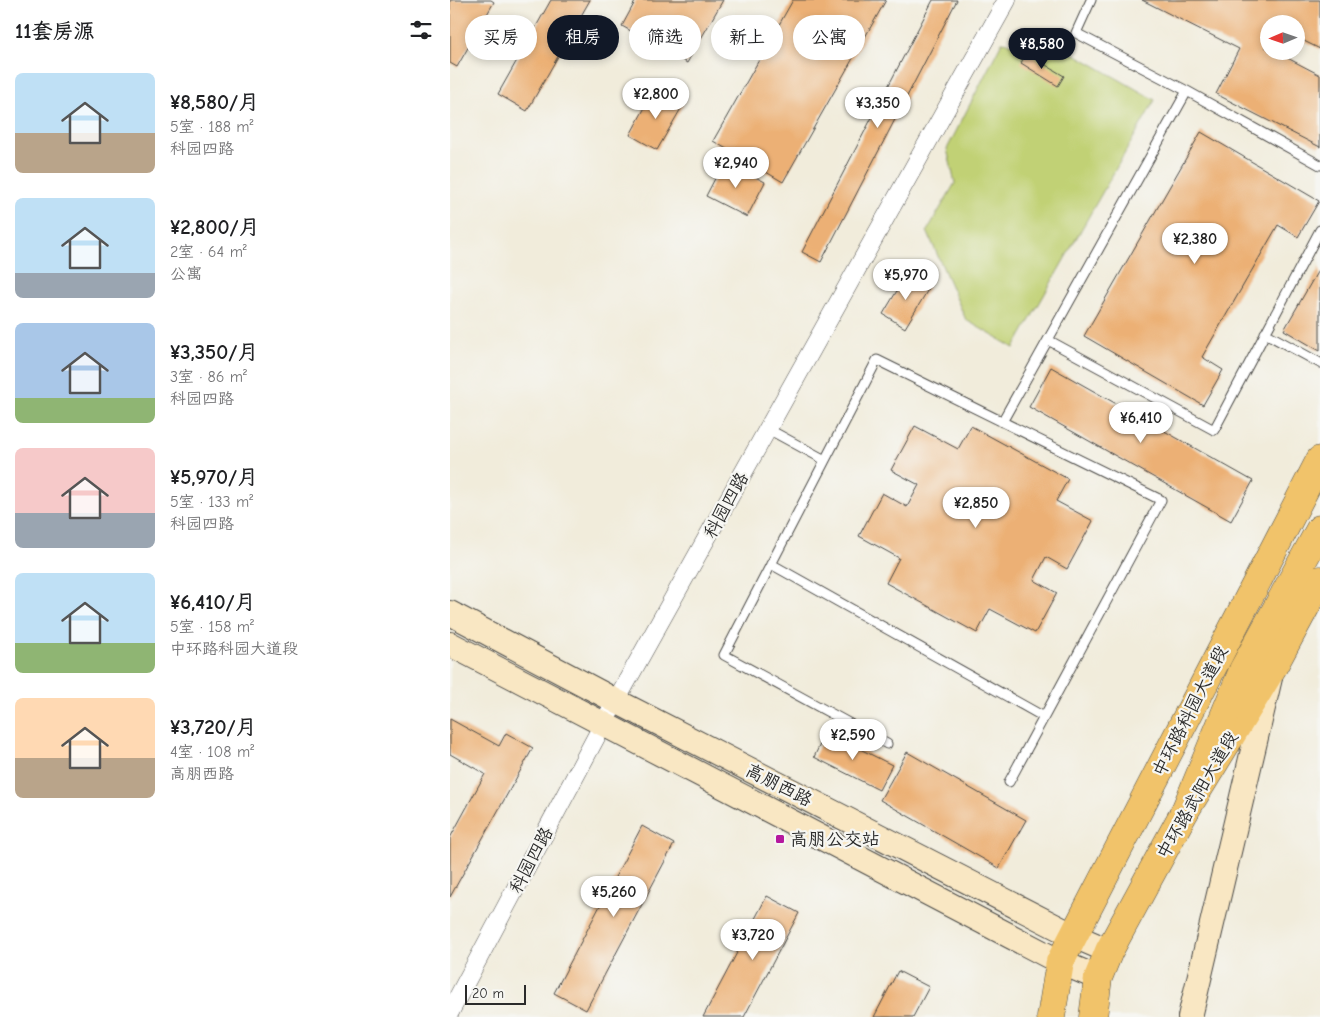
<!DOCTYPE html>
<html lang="zh">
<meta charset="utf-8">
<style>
:root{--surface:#fff;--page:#f6f6f6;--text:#202124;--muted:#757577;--accent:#111827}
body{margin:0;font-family:"Comic Neue","LXGW WenKai TC",sans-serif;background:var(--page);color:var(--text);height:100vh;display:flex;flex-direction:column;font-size:19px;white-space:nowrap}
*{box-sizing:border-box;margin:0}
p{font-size:16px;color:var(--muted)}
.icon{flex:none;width:28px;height:28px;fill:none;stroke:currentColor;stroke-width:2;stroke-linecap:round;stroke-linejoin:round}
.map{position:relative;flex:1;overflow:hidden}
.drawer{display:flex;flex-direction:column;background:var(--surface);width:450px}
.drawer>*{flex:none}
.guide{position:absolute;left:15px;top:15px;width:475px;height:45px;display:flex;gap:10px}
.needle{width:32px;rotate:268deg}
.buttons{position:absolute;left:810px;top:15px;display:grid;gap:10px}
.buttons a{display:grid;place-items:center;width:45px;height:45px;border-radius:50%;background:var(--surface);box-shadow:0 2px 8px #0003;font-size:25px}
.scale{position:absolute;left:15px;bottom:12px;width:61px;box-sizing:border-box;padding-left:5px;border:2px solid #2b2b2b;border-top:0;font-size:14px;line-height:18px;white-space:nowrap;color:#2b2b2b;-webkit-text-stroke:4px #f6f6f2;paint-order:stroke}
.price{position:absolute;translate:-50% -42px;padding:0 11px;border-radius:18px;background:#fff;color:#222;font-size:16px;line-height:32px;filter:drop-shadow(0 1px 2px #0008)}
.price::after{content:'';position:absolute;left:50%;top:30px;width:15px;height:11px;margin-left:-8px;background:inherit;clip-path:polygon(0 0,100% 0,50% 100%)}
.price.active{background:var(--accent);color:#fff}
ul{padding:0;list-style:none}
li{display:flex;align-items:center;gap:15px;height:125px;padding:0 15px}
li span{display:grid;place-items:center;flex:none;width:140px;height:100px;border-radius:8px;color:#555}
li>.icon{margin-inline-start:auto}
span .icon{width:60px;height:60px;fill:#fffc;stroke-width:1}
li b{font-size:21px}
h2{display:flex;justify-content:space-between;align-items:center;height:60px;padding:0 15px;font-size:21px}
.tag{padding:0 18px;border-radius:22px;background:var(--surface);box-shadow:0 2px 8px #0003;font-size:18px;line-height:45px}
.tag.active{background:var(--accent);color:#fff}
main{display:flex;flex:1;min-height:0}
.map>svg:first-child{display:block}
.green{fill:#c1d174;stroke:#767e50}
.building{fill:#ecb075}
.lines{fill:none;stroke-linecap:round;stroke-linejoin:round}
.lane-casing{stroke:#494845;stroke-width:11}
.street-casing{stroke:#494845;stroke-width:19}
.secondary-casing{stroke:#494845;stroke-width:26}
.primary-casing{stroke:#494845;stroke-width:29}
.highway-casing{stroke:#494845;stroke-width:29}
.lane{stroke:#fff;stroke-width:9}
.street{stroke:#fff;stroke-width:18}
.secondary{stroke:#f9e7c3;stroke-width:24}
.primary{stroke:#f1c36a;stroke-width:28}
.highway{stroke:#f1c36a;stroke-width:28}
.poi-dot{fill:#b5179e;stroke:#f6f6f2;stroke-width:2}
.labels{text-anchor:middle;stroke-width:4.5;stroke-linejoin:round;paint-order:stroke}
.street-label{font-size:18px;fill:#2b2b2b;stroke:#f6f6f2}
.poi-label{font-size:18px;fill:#2b2b2b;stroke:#f6f6f2;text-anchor:start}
</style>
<main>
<section class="drawer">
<h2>11套房源<svg class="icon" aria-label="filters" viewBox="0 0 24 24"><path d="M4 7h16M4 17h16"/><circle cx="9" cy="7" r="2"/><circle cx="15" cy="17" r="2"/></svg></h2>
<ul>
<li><span style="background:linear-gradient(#bfe0f5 60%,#b9a48a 0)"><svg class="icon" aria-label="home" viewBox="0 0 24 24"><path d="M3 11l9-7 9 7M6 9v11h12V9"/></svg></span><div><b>¥8,580/月</b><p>5室 · 188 m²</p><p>科园四路</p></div></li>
<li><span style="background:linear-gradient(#bfe0f5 75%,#9aa5b1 0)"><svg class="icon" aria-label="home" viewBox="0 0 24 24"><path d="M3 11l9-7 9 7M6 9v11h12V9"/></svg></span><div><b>¥2,800/月</b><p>2室 · 64 m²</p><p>公寓</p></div></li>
<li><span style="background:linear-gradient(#a9c7e8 75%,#8fb573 0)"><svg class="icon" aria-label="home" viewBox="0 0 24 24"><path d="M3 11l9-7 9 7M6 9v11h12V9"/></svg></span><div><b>¥3,350/月</b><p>3室 · 86 m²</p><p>科园四路</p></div></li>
<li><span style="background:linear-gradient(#f6c9c9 65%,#9aa5b1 0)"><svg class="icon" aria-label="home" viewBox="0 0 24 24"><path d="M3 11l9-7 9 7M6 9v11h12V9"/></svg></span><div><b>¥5,970/月</b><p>5室 · 133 m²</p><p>科园四路</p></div></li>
<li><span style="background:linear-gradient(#bfe0f5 70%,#8fb573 0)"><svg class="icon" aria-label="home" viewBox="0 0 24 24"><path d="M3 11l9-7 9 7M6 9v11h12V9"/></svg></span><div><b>¥6,410/月</b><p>5室 · 158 m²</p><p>中环路科园大道段</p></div></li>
<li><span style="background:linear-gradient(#ffd9b3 60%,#b9a48a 0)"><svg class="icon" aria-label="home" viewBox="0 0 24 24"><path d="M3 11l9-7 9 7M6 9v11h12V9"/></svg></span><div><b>¥3,720/月</b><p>4室 · 108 m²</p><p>高朋西路</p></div></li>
</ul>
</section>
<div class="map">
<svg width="870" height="1017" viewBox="0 0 870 1017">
<rect width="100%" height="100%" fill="#f6f6f2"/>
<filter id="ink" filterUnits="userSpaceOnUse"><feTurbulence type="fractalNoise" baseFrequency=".02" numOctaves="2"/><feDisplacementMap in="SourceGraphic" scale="10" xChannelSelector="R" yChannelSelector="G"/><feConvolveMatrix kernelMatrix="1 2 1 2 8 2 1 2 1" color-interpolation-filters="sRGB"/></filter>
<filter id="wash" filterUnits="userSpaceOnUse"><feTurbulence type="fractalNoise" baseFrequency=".0096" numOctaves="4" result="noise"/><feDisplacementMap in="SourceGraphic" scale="20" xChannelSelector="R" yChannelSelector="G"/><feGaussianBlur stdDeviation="1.12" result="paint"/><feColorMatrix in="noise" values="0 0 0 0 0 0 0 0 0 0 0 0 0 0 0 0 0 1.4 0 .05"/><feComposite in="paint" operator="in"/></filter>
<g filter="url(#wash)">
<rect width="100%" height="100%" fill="#f1ecdb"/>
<!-- green -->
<path class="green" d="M552,42L621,52L705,100L564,348L516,320L477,231L505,183L497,149Z"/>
<g id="blocks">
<!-- building -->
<path class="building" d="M0,0H41L44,2L7,67L0,63Z
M101,0H140L77,111L48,94Z
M186,0H273L237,63L172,26Z
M343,0H436L333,182L263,141Z
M483,0H507L371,262L352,252Z
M692,0H870V49L846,37V24H819V40L815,47L819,49V51H824L870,75V147L766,94L789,49Z
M576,53L614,76L608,86L571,63Z
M205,89L233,105L207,150L180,135Z
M751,132L869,201L848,237L828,225L752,357L773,370L753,405L634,336Z
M274,161L315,182L297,217L256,196Z
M870,267V351L834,330Z
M457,274L479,288L455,328L433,314Z
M601,367L803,481L781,521L579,407Z
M465,426L508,449L521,426L618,479L606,501L643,521L617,569L596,557L584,580L607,593L585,633L540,609L527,633L436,583L449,558L409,536L432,493L457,507L469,485L441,470Z
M0,719L49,746L56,733L83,748L0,897V838L35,774L0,754Z
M376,732L442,765L429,790L364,757Z
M457,752L576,820L549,868L430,800Z
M192,826L224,844L136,1010L104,993Z
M317,896L349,913L294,1017H253Z
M448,971L479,987L463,1017H424Z"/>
</g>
</g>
<g filter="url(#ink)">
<use href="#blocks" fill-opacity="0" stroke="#494845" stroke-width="1"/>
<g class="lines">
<defs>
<path id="lane" d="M641,0L626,33L737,91L870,165
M815,333L870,363
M598,340L764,430L870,230
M552,422L737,91
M318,429L375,460
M321,564L594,717
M437,744L274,655L427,360L711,500L559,782"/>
<path id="street" d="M0,1012L153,724L557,0"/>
<path id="secondary" d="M0,613L166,701L624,936L659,951
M0,644L610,962L648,978
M740,1017L820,678"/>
<path id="primary" d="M601,1017L610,962L870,460
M643,1017L648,978L659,951L735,811L823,667L870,580"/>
<path id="highway" d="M735,811L793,670L870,529"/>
</defs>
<!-- lane casing -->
<use href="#lane" class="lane-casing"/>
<!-- street casing -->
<use href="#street" class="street-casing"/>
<!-- secondary casing -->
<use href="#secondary" class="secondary-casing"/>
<!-- primary casing -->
<use href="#primary" class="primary-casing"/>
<!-- highway casing -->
<use href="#highway" class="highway-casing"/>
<!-- lane -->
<use href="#lane" class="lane"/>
<!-- street -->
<use href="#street" class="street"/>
<!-- secondary -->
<use href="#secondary" class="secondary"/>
<!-- primary -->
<use href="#primary" class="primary"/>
<!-- highway -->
<use href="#highway" class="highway"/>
</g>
</g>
<!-- markers -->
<rect class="poi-dot" x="325" y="834" width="10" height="10" rx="2.5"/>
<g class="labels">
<!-- street labels -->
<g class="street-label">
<text transform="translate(276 505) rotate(-61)" y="6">科园四路</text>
<text transform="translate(740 711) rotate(-63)" y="6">中环路科园大道段</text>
<text transform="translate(329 785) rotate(27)" y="6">高朋西路</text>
<text transform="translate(747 795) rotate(-60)" y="6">中环路武阳大道段</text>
<text transform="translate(81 860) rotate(-62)" y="6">科园四路</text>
</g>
<!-- poi labels -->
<g class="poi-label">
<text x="340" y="845">高朋公交站</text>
</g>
</g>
</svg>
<div class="buttons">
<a><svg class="needle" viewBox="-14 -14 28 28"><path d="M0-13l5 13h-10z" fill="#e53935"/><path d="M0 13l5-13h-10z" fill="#757577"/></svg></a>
</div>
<div class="scale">20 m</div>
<b class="price active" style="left:592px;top:70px">¥8,580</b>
<b class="price" style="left:206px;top:120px">¥2,800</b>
<b class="price" style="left:428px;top:129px">¥3,350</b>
<b class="price" style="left:286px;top:189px">¥2,940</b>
<b class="price" style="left:745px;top:265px">¥2,380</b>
<b class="price" style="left:456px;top:301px">¥5,970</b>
<b class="price" style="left:691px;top:444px">¥6,410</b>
<b class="price" style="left:526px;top:529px">¥2,850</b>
<b class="price" style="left:403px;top:761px">¥2,590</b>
<b class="price" style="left:164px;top:918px">¥5,260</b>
<b class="price" style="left:303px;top:961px">¥3,720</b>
<div class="guide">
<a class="tag">买房</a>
<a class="tag active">租房</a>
<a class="tag">筛选</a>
<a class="tag">新上</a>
<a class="tag">公寓</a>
</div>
</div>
</main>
